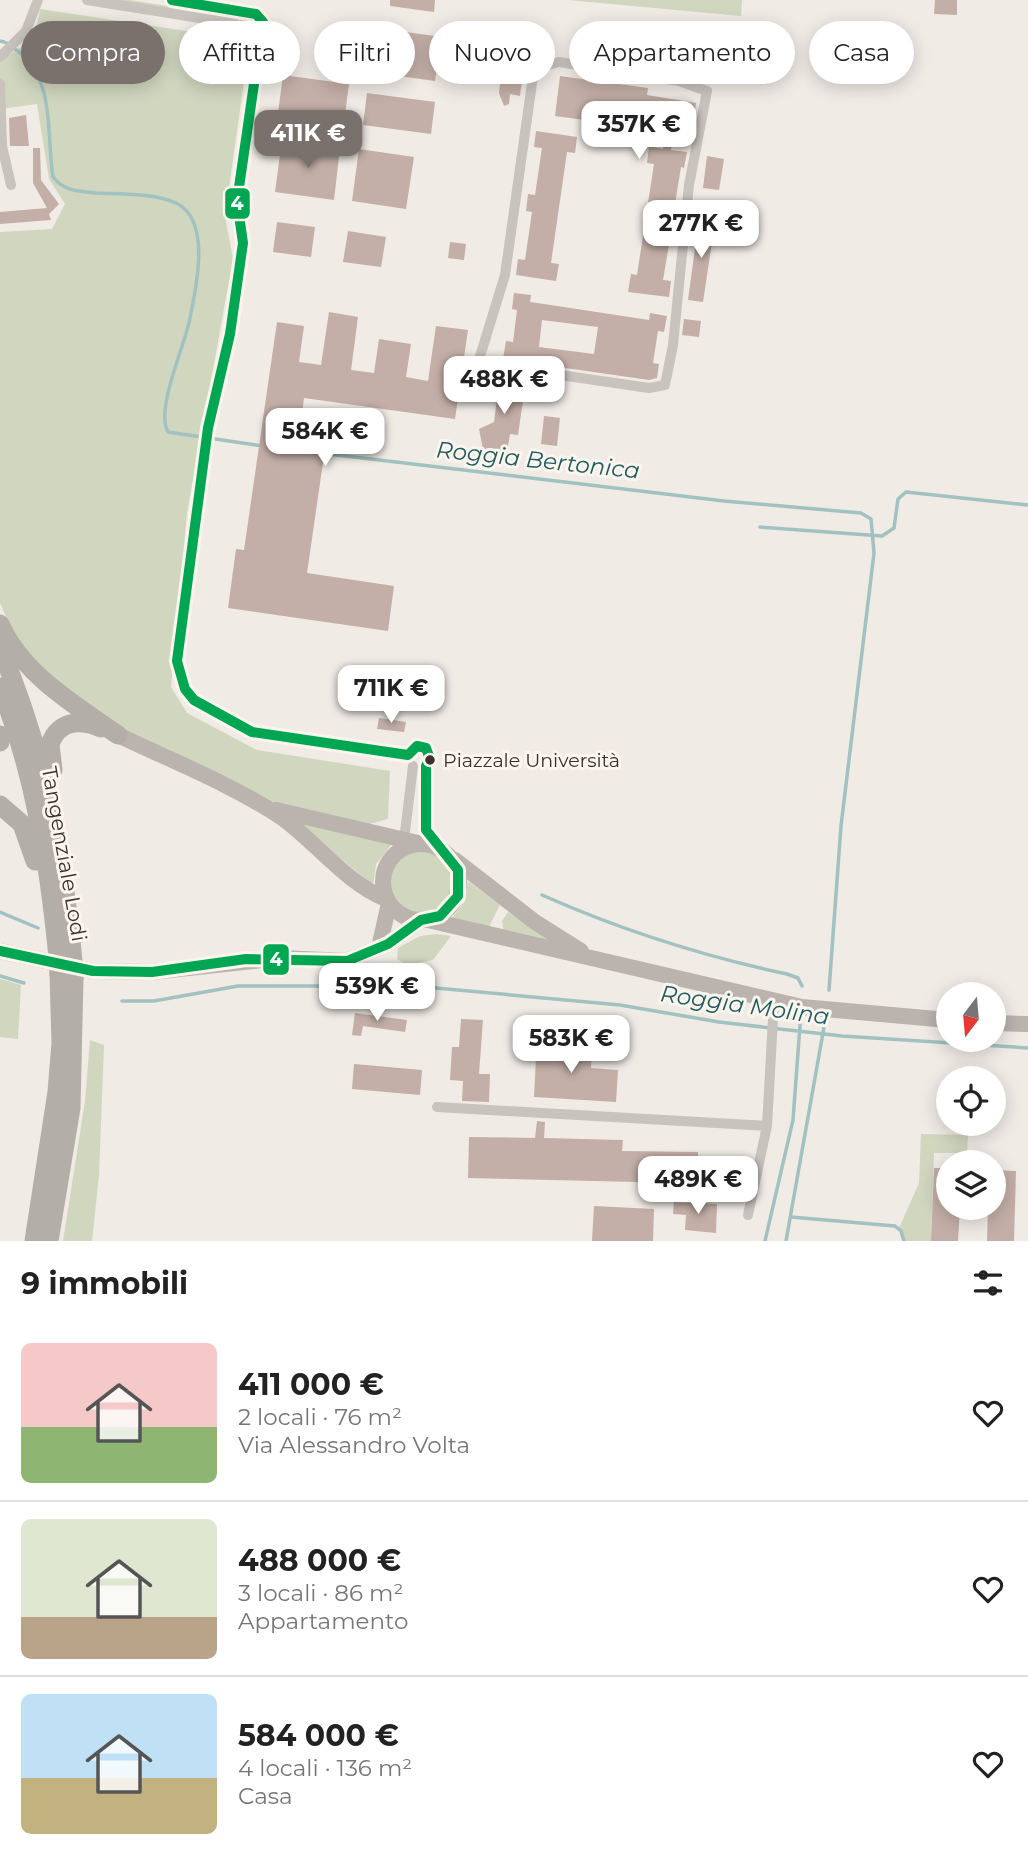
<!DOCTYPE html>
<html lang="it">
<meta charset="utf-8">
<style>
:root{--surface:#fff;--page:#f2f2f2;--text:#222;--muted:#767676;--line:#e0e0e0;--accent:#7a716c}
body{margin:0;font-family:Montserrat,sans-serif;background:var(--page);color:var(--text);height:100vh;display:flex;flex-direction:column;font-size:26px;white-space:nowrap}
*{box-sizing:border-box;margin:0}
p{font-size:23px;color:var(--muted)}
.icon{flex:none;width:38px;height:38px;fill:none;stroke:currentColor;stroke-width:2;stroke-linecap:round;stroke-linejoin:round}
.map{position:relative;height:1241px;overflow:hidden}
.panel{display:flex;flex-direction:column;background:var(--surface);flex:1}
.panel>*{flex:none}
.guide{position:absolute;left:21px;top:21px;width:987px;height:63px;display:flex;gap:14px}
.needle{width:46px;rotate:196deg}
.fabs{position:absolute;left:936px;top:982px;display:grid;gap:14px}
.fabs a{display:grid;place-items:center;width:70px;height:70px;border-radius:50%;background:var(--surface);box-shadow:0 4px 18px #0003;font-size:35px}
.price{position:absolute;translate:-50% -60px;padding:0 16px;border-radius:14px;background:#fff;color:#222;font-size:23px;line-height:46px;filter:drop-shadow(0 2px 4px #0008)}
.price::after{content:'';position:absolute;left:50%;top:42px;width:21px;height:16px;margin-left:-10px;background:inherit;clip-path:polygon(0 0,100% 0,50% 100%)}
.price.on{background:var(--accent);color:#fff}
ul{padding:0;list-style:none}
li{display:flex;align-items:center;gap:21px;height:175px;padding:0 21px}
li+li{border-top:2px solid var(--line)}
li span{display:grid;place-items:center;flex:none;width:196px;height:140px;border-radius:10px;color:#555}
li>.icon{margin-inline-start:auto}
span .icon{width:84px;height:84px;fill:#fffc;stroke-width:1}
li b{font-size:30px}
h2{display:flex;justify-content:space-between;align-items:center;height:84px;padding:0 21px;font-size:30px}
.chip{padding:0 24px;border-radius:32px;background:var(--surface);box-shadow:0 4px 18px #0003;font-size:24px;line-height:63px}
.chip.on{background:var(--accent);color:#fff}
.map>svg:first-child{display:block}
.green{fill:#d1d6bf}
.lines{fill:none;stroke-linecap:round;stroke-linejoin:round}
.stream{stroke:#a1c2c1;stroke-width:3.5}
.building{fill:#c3afa7;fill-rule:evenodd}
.minor{stroke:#c9c3be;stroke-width:10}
.secondary{stroke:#bab3ae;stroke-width:16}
.trunk{stroke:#b4aea8;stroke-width:19}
.trunk-bridge{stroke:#b4aea8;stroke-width:19}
.bus-1-casing{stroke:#fbf5ee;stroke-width:16}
.bus-1{stroke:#00a651;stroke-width:10}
.bus-dot{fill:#3b302b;stroke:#fbf5ee;stroke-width:2.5}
.labels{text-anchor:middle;stroke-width:6;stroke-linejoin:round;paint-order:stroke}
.bus-label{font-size:19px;fill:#3b302b;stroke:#fbf5ee;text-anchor:start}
.street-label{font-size:21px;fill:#3b302b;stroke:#fbf5ee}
.water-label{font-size:23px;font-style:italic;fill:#1f5a5e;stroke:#fbf5ee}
.line-badge{stroke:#fbf5ee;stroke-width:2.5}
.badge-label{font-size:19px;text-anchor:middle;font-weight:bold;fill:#fff}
</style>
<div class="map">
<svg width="1028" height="1241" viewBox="0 0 1028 1241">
<rect width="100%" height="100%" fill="#f0ebe5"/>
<!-- green -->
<path class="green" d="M105,0H130L250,19V24Z
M568,0H742L741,16Z
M40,9L233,38L248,53L225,216L233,259L187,513L171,687L187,713L257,750L390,771L388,819L366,825L260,799L129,734L59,684L19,646L0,603V232L52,229L65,204L49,179L37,104L0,109V56H7L34,39Z
M302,823L392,844L376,864L373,885L301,826Z
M389 883a32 32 0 1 1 64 0a32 32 0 1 1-64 0Z
M468,881L500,905L489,927L449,922L465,901Z
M508,912L559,945L504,933L502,921Z
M437,934L451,936L433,960L407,965L397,959L398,948L420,936Z
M0,979L21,985L18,1039L0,1037Z
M90,1040L104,1045L99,1175L92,1241H63L85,1101Z
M921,1134L968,1135L967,1153H934L931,1241H904L899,1228L919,1183Z"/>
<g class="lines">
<!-- stream -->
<path class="stream" d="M0,41C8,42 12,47 19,52C56,83 46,134 53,177C65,192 79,191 96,193C122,194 153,193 176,203C212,220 196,288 190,318C185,346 155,409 168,432L263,446
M320,453L724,501L861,513L871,519L874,553L841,826L829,990
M760,527L882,536L894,528L898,499L906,492L1028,505
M542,895C621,930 702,956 787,974L798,978L802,986
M0,912L38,928
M0,976L24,983
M122,1001H154L238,986H414L620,1005L719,1022L842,1036L1028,1048
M791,1217L895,1226L901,1231L904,1241
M765,1241L793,1120L801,1012
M786,1241L826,1016"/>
</g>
<!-- building -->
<path class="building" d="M390,0H435L434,12L390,6Z
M935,0H957V15L934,14Z
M507,24L525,26L521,54L525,55L520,96L510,94L509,104L504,106L499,93Z
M376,28L442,37L435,81L370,72Z
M330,29L356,33L352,64L326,61Z
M283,75L349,84L344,122L278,113Z
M560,76L648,88L647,95L696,103L692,127L675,125L671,150L687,152L684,168L681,167L673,216L678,217L676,234L671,233L663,280L671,281L669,297L628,292L631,274L637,275L654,164L647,163L649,146L663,149L666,124L643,121V128L555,116Z
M367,93L435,102L431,134L363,125Z
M26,115L29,146H10L9,118Z
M536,131L577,137L575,153L567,152L551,263L559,264L556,281L516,275L518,259L525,260L532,212L526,211L528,194L535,195L542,148L534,147Z
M282,140L340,148L334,200L275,192Z
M33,148H40L41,180L59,204L49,214L51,220L0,224V212L47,208L33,183Z
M359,149L414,157L406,209L352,201Z
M707,156L724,159L719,190L703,188Z
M699,219L715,222L703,302L688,300Z
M277,222L315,227L311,257L273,252Z
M348,231L386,237L381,267L343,262Z
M450,242L466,244L464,260L448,258Z
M514,293L531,295L530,302L544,304L649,320L650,313L667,316L664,332L658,331L653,363L659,364L657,378L649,380L503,359L506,341L513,342L517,310L512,309ZM542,320L598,327L594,354L539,347Z
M329,312L358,317L351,370L374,373L379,339L411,344L406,377L428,381L436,326L468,330L455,419L304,398L300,431L327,435L307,573L394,586L388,631L228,608L236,549L244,550L277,322L304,326L299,362L321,365Z
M684,319L701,321L699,337L682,335Z
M495,376L510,378L509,384L525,387L518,435L510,434L507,452L483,449L479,429L494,422L498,391L493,390Z
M544,416L560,418L557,446L541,444Z
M379,718L406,722L404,732L377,729Z
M355,1013L407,1020L405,1032L363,1026L361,1036L352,1035Z
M461,1019L483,1020L479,1074H490L489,1102L462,1101L463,1081L450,1080L452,1047H459Z
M537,1039L565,1041L564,1049L592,1051L591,1068L618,1070L616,1102L534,1097Z
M354,1064L422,1070L420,1095L352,1089Z
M537,1121L545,1122L544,1138L623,1140L622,1151L698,1152V1162L723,1163L722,1184L468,1178L469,1137L535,1138Z
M934,1168H948V1208H960L958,1241H931Z
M994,1170L1016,1171L1014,1241H987L988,1208H994Z
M674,1202L717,1204L716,1233L685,1230L686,1215L673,1214Z
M594,1206L654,1209L653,1241H592Z"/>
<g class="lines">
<!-- minor -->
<path class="minor" d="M87,0L231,23L247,29L254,49
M172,0L256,14L263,22L237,201L243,243L230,334L208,428L177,661L185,689L194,700L252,732L387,750L408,755
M0,57L26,31L38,0
M559,62L679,81L707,91L689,185L673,345L665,385L649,388L478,363L505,275L534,69Z
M0,84L2,146L11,185
M408,755L417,746L426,748L430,754C430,761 427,764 426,770C422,797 418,830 442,849
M398,851L404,840L413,766
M437,1107L767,1126
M748,1215L767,1126L774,1001"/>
<!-- secondary -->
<path class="secondary" d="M118,735C172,761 231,784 281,817C316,842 346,883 386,899
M276,810L418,843
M383 882a38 38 0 1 1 76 0a38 38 0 1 1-76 0Z
M455,860L535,922L581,951
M428,920L802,1007L948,1020
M379,948L389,903
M0,951L93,971L152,972L281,958L347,961L388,944L421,920
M994,1023L1028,1024"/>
<!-- trunk -->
<path class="trunk" d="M0,624C22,674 75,705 118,735
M0,648C43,749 63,852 73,961
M0,687C35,773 49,866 58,957
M0,735V742
M53,770L50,744C59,720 80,719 101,728
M0,805L22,824L35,861
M34,1241L57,1092L61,1043L59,974
M49,1241L71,1108L74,978"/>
<!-- trunk-bridge -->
<path class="trunk-bridge" d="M58,957L59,974
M73,961L74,978"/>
<defs>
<path id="bus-1" d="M0,951L93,971L152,972L246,959L347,961L388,944L421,920L440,916L458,896V870L426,830V766L430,759L426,748L417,746L408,755L252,732L194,700L185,689L177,661L208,428L230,334L243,243L237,201L263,22L256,14L172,0"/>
</defs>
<!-- bus-1 casing -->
<use href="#bus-1" class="bus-1-casing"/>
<!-- bus-1 -->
<use href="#bus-1" class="bus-1"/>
</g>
<!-- markers -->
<circle class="bus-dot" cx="430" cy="760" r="6"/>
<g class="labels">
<!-- bus labels -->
<g class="bus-label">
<text x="443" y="767">Piazzale Università</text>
</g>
<!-- street labels -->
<g class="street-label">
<text transform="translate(64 854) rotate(80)" y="7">Tangenziale Lodi</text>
</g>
<!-- water labels -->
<g class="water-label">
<text transform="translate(538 460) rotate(6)" y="8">Roggia Bertonica</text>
<text transform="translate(745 1005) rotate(8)" y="8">Roggia Molina</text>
</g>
</g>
<g class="line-badge">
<rect x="224" y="187" width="27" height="33" rx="7" fill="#00a651"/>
<rect x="262" y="943" width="28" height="33" rx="7" fill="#00a651"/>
</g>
<g class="badge-label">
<text x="237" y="210">4</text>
<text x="276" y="966">4</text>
</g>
</svg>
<div class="fabs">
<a><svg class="needle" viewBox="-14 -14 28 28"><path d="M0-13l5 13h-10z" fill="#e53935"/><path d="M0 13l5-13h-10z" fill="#767676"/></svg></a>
<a><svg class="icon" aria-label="locate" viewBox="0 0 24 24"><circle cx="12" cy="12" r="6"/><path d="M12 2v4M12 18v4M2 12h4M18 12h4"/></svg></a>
<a><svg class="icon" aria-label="layers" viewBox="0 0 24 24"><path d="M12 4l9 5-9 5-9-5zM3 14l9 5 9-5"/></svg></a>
</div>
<b class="price" style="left:639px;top:161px">357K €</b>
<b class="price on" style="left:308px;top:170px">411K €</b>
<b class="price" style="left:701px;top:260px">277K €</b>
<b class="price" style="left:504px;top:416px">488K €</b>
<b class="price" style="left:325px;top:468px">584K €</b>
<b class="price" style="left:391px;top:725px">711K €</b>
<b class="price" style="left:377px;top:1023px">539K €</b>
<b class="price" style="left:571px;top:1075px">583K €</b>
<b class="price" style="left:698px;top:1216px">489K €</b>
<div class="guide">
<a class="chip on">Compra</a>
<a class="chip">Affitta</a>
<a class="chip">Filtri</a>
<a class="chip">Nuovo</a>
<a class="chip">Appartamento</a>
<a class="chip">Casa</a>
</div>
</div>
<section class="panel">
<h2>9 immobili<svg class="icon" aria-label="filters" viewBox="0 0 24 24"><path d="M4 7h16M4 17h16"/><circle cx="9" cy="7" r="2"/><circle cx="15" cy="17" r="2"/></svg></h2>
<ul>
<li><span style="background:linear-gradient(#f6c9c9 60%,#8fb573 0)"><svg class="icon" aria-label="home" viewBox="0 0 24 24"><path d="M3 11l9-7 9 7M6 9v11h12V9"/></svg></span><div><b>411 000 €</b><p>2 locali · 76 m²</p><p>Via Alessandro Volta</p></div><svg class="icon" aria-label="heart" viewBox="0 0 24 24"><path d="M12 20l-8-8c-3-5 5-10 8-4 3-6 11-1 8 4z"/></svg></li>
<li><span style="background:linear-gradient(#dfe7d0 70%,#b9a48a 0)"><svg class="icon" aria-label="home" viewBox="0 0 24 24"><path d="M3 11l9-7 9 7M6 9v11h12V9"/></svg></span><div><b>488 000 €</b><p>3 locali · 86 m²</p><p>Appartamento</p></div><svg class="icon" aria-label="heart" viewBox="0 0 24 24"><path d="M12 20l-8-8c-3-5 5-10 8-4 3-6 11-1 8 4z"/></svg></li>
<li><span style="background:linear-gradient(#bfe0f5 60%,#c2b280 0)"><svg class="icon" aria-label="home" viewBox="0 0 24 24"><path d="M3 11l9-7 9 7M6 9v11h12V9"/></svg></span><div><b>584 000 €</b><p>4 locali · 136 m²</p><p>Casa</p></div><svg class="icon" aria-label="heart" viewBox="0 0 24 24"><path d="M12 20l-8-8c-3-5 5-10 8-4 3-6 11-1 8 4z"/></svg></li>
</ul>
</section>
